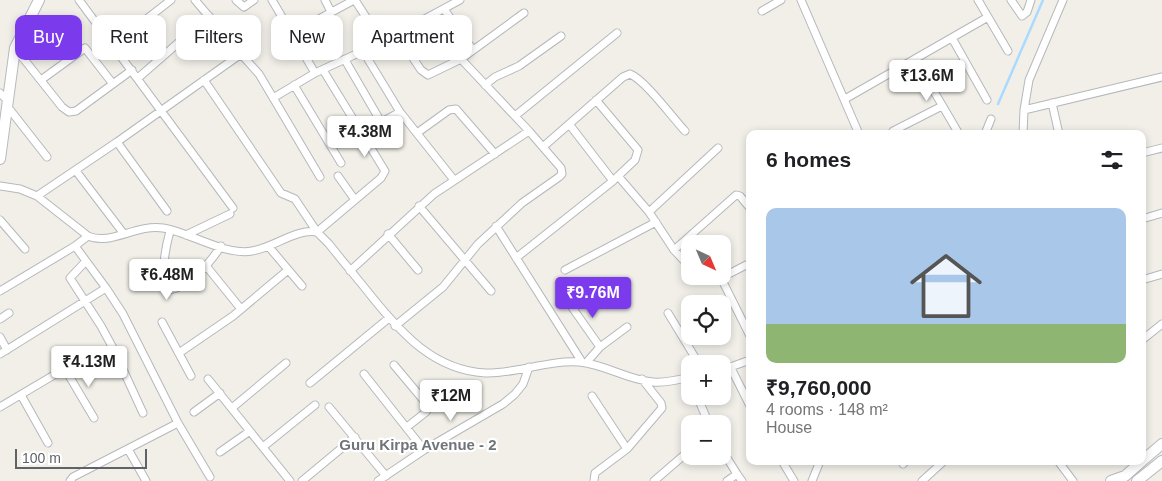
<!DOCTYPE html>
<meta charset="utf-8">
<style>
:root{--surface:#fff;--page:#f2f2f2;--text:#202124;--muted:#757577;--accent:#7c3aed}
body{margin:0;font-family:Helvetica,sans-serif;background:var(--page);color:var(--text);height:100vh;display:flex;flex-direction:column;font-size:19px;white-space:nowrap}
*{box-sizing:border-box;margin:0}
p{font-size:16px;color:var(--muted)}
.icon{flex:none;width:28px;height:28px;fill:none;stroke:currentColor;stroke-width:2;stroke-linecap:round;stroke-linejoin:round}
.map{position:relative;flex:1;overflow:hidden}
.sheet{position:absolute;left:746px;top:130px;width:400px;height:335px;display:flex;flex-direction:column;background:var(--surface);border-radius:10px;box-shadow:0 2px 8px #0003}
.sheet>*{flex:none}
.top-card{position:absolute;left:15px;top:15px;width:475px;height:45px;display:flex;gap:10px}
.needle{width:32px;rotate:136deg}
.fabs{position:absolute;left:681px;top:235px;display:grid;gap:10px}
.fabs a{display:grid;place-items:center;width:50px;height:50px;border-radius:10px;background:var(--surface);box-shadow:0 2px 8px #0003;font-size:25px}
.scale{position:absolute;left:15px;bottom:12px;width:132px;box-sizing:border-box;padding-left:5px;border:2px solid #5f6368;border-top:0;font-size:14px;line-height:18px;white-space:nowrap;color:#5f6368;-webkit-text-stroke:4px #fff;paint-order:stroke}
.price{position:absolute;translate:-50% -42px;padding:0 11px;border-radius:5px;background:#fff;color:#222;font-size:16px;line-height:32px;filter:drop-shadow(0 1px 2px #0008)}
.price::after{content:'';position:absolute;left:50%;top:30px;width:15px;height:11px;margin-left:-8px;background:inherit;clip-path:polygon(0 0,100% 0,50% 100%)}
.price.current{background:var(--accent);color:#fff}
ul{padding:0;list-style:none}
li{display:grid;align-content:center;gap:10px;height:265px;padding:0 20px}
li span{display:grid;place-items:center;height:155px;border-radius:10px;color:#555}
li>.icon{margin-inline-start:auto}
span .icon{width:90px;height:90px;fill:#fffc;stroke-width:1}
li b{font-size:21px}
h2{display:flex;justify-content:space-between;align-items:center;height:60px;padding:0 20px;font-size:21px}
.tag{padding:0 18px;border-radius:10px;background:var(--surface);box-shadow:0 2px 8px #0003;font-size:18px;line-height:45px}
.tag.current{background:var(--accent);color:#fff}
.map>svg:first-child{display:block}
.lines{fill:none;stroke-linecap:round;stroke-linejoin:round}
.stream{stroke:#aadaff;stroke-width:2.5}
.street-casing{stroke:#b5b8bc;stroke-width:9}
.secondary-casing{stroke:#b6babf;stroke-width:12}
.street{stroke:#fff;stroke-width:7}
.secondary{stroke:#fff;stroke-width:10}
.labels{text-anchor:middle;stroke-width:4.5;stroke-linejoin:round;paint-order:stroke}
.neighbourhood-label{font-size:15px;font-weight:bold;fill:#70757a;stroke:#fff}
</style>
<div class="map">
<svg width="1162" height="481" viewBox="0 0 1162 481">
<rect width="100%" height="100%" fill="#f1efe8"/>
<g class="lines">
<!-- stream -->
<path class="stream" d="M998,104L1043,0"/>
<defs>
<path id="street" d="M79,0L233,208
M236,0L244,7L254,0
M272,0L315,73
M325,0L331,12
M355,0L382,42
M801,0L859,134
M978,0L1008,51
M1011,0L1022,16L1027,12L1031,0
M444,9L473,50
M762,11L781,0
M524,13L461,59L529,131
M397,34L421,70L428,75L461,59
M325,38L317,20L354,0
M952,38L987,100
M113,45L171,0
M15,48L62,107L69,112L76,111L132,70
M363,51L400,112L454,180
M241,54L259,74L320,177
M915,59L959,134
M345,60L381,122
M138,78L209,16
M41,80L85,48L113,84
M204,80L281,193L295,199L317,232L381,178L385,171L323,70
M294,85L341,163
M485,85L495,77L519,66L561,36
M0,93L8,101
M273,98L315,73L378,44L460,0
M845,99L988,17
M596,100L638,150L635,160L615,179
M1052,103L1059,134
M7,106L47,157
M1024,110L1162,77
M515,116L617,33
M893,131L942,106
M362,133L400,112
M417,133L449,110L456,109L495,154
M985,134L991,119
M1023,134L1024,110L1029,80L1063,0
M117,142L167,211
M544,146L623,77L630,74C645,80 672,117 685,131
M1142,153L1162,148
M76,171L124,234
M338,176L355,200
M618,176L649,212L674,250L690,267
M0,186L20,189L37,196L88,236C110,246 136,224 163,228C189,232 225,256 252,251C273,248 297,228 317,232L329,244C343,262 358,279 372,297C402,334 434,370 485,373C517,374 547,360 579,362C605,364 627,380 653,382C665,383 678,380 690,377
M37,196L117,142L241,54L195,0
M419,206L491,291
M649,212L718,148
M1142,219L1162,213
M0,220L25,249
M496,226L582,362
M170,231C165,249 162,266 164,286L168,290C189,288 210,263 221,246
M388,234L418,270
M186,235L230,214
M75,246L106,288L123,314L178,423L210,477
M269,247L302,286
M674,250L736,195L740,196L750,208
M516,258L613,181L569,124
M86,261L70,278L101,326L114,350L143,413
M750,263L721,278L750,336
M207,267L241,309
M565,270L656,222
M350,271L434,194L529,131L561,168L562,174L559,177L522,203L478,244L443,287L395,326
M705,276L721,278
M1142,280L1162,274
M0,291L75,246L88,236
M569,303L600,347
M668,313L699,364
M0,319L9,313
M162,322L191,376
M0,337L7,350
M1142,340L1162,324
M179,353L233,316L288,270
M0,354L106,288
M586,363L600,347L627,327
M394,365L425,402L428,408L426,412L407,427
M731,368L750,406
M65,369L94,418
M722,370L750,360
M364,374L424,450
M208,379L290,481
M310,383L389,318
M21,395L48,443
M592,396L627,449
M697,396L709,424
M0,407L86,356
M329,407L386,476
M232,408L286,363
M194,412L220,393
M263,447L315,405
M128,449L146,481
M722,450L737,474
M220,452L250,431
M782,461L794,481
M1058,461L1073,481
M903,464L906,461
M70,481L73,477L178,423
M302,481L355,437
M378,481L424,450L503,404L515,394L523,384L529,367
M594,481L595,473L627,449L662,408L661,403L642,379
M654,481L690,450
M727,481L737,474L742,481
M812,481L820,461
M922,481L944,461"/>
<path id="secondary" d="M0,159L15,48L39,0
M1142,461L1162,444
M1111,481L1125,476L1142,461
M1137,481L1162,461"/>
</defs>
<!-- street casing -->
<use href="#street" class="street-casing"/>
<!-- secondary casing -->
<use href="#secondary" class="secondary-casing"/>
<!-- street -->
<use href="#street" class="street"/>
<!-- secondary -->
<use href="#secondary" class="secondary"/>
</g>
<g class="labels">
<!-- neighbourhood labels -->
<g class="neighbourhood-label">
<text x="418" y="450">Guru Kirpa Avenue - 2</text>
</g>
</g>
</svg>
<div class="fabs">
<a><svg class="needle" viewBox="-14 -14 28 28"><path d="M0-13l5 13h-10z" fill="#e53935"/><path d="M0 13l5-13h-10z" fill="#757577"/></svg></a>
<a><svg class="icon" aria-label="locate" viewBox="0 0 24 24"><circle cx="12" cy="12" r="6"/><path d="M12 2v4M12 18v4M2 12h4M18 12h4"/></svg></a>
<a>+</a>
<a>−</a>
</div>
<div class="scale">100 m</div>
<b class="price" style="left:927px;top:102px">₹13.6M</b>
<b class="price" style="left:365px;top:158px">₹4.38M</b>
<b class="price" style="left:167px;top:301px">₹6.48M</b>
<b class="price current" style="left:593px;top:319px">₹9.76M</b>
<b class="price" style="left:89px;top:388px">₹4.13M</b>
<b class="price" style="left:451px;top:422px">₹12M</b>
<div class="top-card">
<a class="tag current">Buy</a>
<a class="tag">Rent</a>
<a class="tag">Filters</a>
<a class="tag">New</a>
<a class="tag">Apartment</a>
</div>
<section class="sheet">
<h2>6 homes<svg class="icon" aria-label="filters" viewBox="0 0 24 24"><path d="M4 7h16M4 17h16"/><circle cx="9" cy="7" r="2"/><circle cx="15" cy="17" r="2"/></svg></h2>
<ul>
<li><span style="background:linear-gradient(#a9c7e8 75%,#8fb573 0)"><svg class="icon" aria-label="home" viewBox="0 0 24 24"><path d="M3 11l9-7 9 7M6 9v11h12V9"/></svg></span><div><b>₹9,760,000</b><p>4 rooms · 148 m²</p><p>House</p></div></li>
</ul>
</section>
</div>
